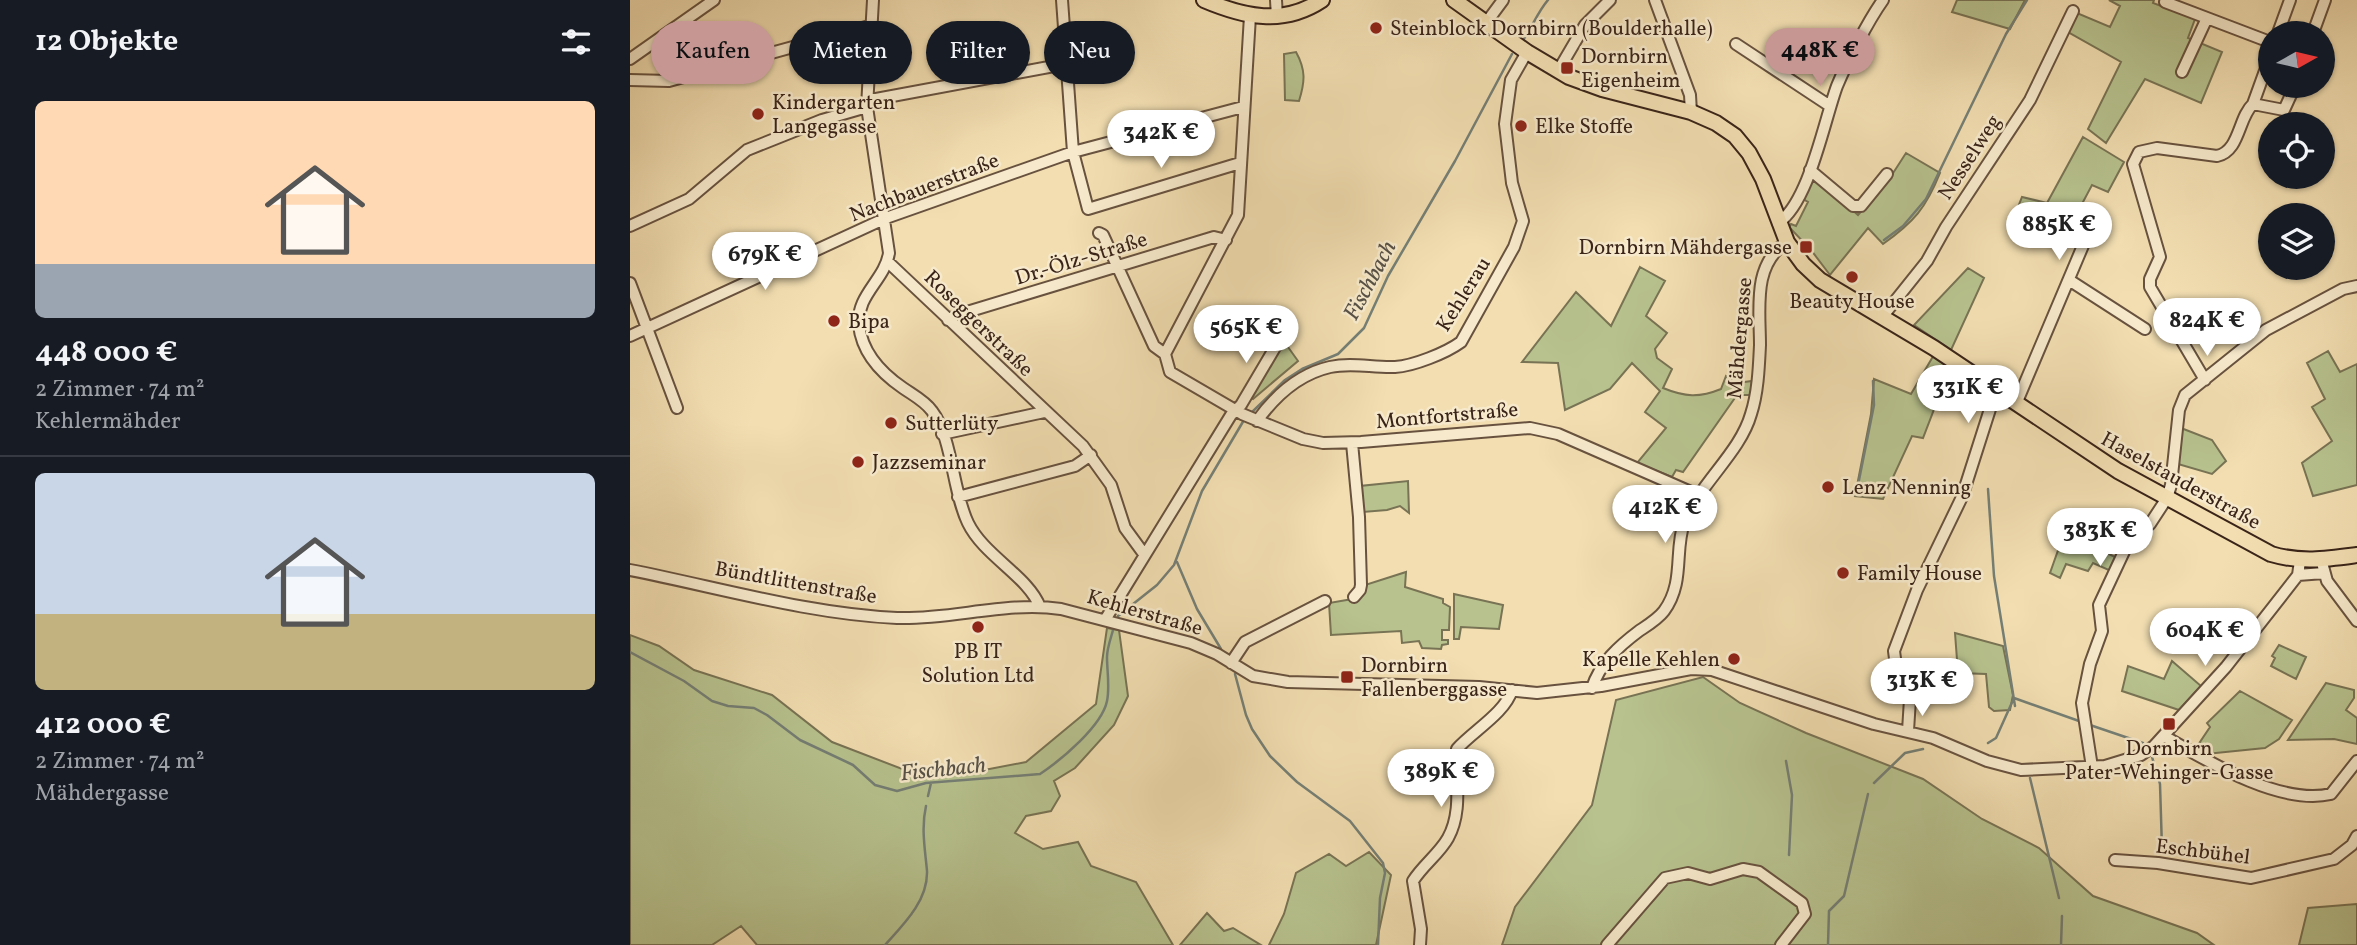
<!DOCTYPE html>
<html lang="de">
<meta charset="utf-8">
<style>
:root{--surface:#171b24;--page:#20242c;--text:#f1f3f6;--muted:#9ea1a6;--line:#363941;--accent:#c59692}
body{margin:0;font-family:Vollkorn,serif;background:var(--page);color:var(--text);height:100vh;display:flex;flex-direction:column;font-size:26px;white-space:nowrap}
*{box-sizing:border-box;margin:0}
p{font-size:23px;color:var(--muted)}
.icon{flex:none;width:38px;height:38px;fill:none;stroke:currentColor;stroke-width:2;stroke-linecap:round;stroke-linejoin:round}
.map{position:relative;flex:1;overflow:hidden}
.sheet{display:flex;flex-direction:column;background:var(--surface);width:630px}
.sheet>*{flex:none}
.guide{position:absolute;left:21px;top:21px;width:665px;height:63px;display:flex;gap:14px}
.needle{width:46px;rotate:82deg}
.buttons{position:absolute;left:1628px;top:21px;display:grid;gap:14px}
.buttons a{display:grid;place-items:center;width:77px;height:77px;border-radius:50%;background:var(--surface);box-shadow:0 2px 5px #0004;font-size:35px}
.price{position:absolute;translate:-50% -60px;padding:0 16px;border-radius:24px;background:#fff;color:#222;font-size:23px;line-height:46px;filter:drop-shadow(0 2px 4px #0008)}
.price::after{content:'';position:absolute;left:50%;top:42px;width:21px;height:16px;margin-left:-10px;background:inherit;clip-path:polygon(0 0,100% 0,50% 100%)}
.price.on{background:var(--accent);color:#111}
ul{padding:0;list-style:none}
li{display:grid;align-content:center;gap:14px;height:371px;padding:0 35px}
li+li{border-top:2px solid var(--line)}
li span{display:grid;place-items:center;height:217px;border-radius:10px;color:#555}
li>.icon{margin-inline-start:auto}
span .icon{width:126px;height:126px;fill:#fffc;stroke-width:1}
li b{font-size:30px}
h2{display:flex;justify-content:space-between;align-items:center;height:84px;padding:0 35px;font-size:30px}
.pill{padding:0 24px;border-radius:32px;background:var(--surface);box-shadow:0 2px 5px #0004;font-size:24px;line-height:63px}
.pill.on{background:var(--accent);color:#111}
main{display:flex;flex:1;min-height:0}
.map>svg:first-child{display:block}
.green{fill:#b7c28e;stroke:#787354;stroke-width:2}
.lines{fill:none;stroke-linecap:round;stroke-linejoin:round}
.stream{stroke:#757f75;stroke-width:2.5}
.minor-casing{stroke:#68523f;stroke-width:14}
.major-casing{stroke:#3a2419;stroke-width:18}
.minor{stroke:#f7eacc;stroke-width:10}
.major{stroke:#f2deb1;stroke-width:14}
.poi-dot{fill:#8f2418;stroke:#f7eacc;stroke-width:2.5}
.labels{text-anchor:middle;stroke-width:5;stroke-linejoin:round;paint-order:stroke}
.poi-label{font-size:21px;fill:#3a2419;stroke:#f7eacc;text-anchor:start}
.street-label{font-size:21px;fill:#3a2419;stroke:#f7eacc}
.water-label{font-size:23px;font-style:italic;fill:#575147;stroke:#f7eacc}
</style>
<main>
<section class="sheet">
<h2>12 Objekte<svg class="icon" aria-label="filters" viewBox="0 0 24 24"><path d="M4 7h16M4 17h16"/><circle cx="9" cy="7" r="2"/><circle cx="15" cy="17" r="2"/></svg></h2>
<ul>
<li><span style="background:linear-gradient(#ffd9b3 75%,#9aa5b1 0)"><svg class="icon" aria-label="home" viewBox="0 0 24 24"><path d="M3 11l9-7 9 7M6 9v11h12V9"/></svg></span><div><b>448 000 €</b><p>2 Zimmer · 74 m²</p><p>Kehlermähder</p></div></li>
<li><span style="background:linear-gradient(#c9d6e8 65%,#c2b280 0)"><svg class="icon" aria-label="home" viewBox="0 0 24 24"><path d="M3 11l9-7 9 7M6 9v11h12V9"/></svg></span><div><b>412 000 €</b><p>2 Zimmer · 74 m²</p><p>Mähdergasse</p></div></li>
</ul>
</section>
<div class="map">
<svg width="1727" height="945" viewBox="0 0 1727 945">
<rect width="100%" height="100%" fill="#f2deb1"/>
<filter id="stains"><feTurbulence type="fractalNoise" baseFrequency=".00286" numOctaves="4"/><feColorMatrix values="0 0 0 0 .2 0 0 0 0 .09 0 0 0 0 .02 0 0 0 .5 -.17"/></filter>
<radialGradient id="worn" r=".72"><stop offset=".6" stop-color="#630" stop-opacity="0"/><stop offset="1" stop-color="#630" stop-opacity=".3"/></radialGradient>
<!-- green -->
<path class="green" d="M1327,0H1395L1380,29L1322,12Z
M1479,0H1524L1523,3L1565,19L1558,38L1592,52L1571,103L1515,79L1476,143L1458,129L1491,62L1438,32L1447,13L1480,27L1490,6Z
M666,52C676,70 675,82 669,101L655,100L654,54Z
M1453,137L1494,162L1478,192L1462,185L1444,219L1426,211L1412,241L1381,225L1392,197L1417,203Z
M1276,153L1310,173C1296,208 1284,222 1253,244L1238,228L1200,275L1181,250L1159,227L1161,224L1166,226L1178,202L1171,198L1184,180L1195,185L1228,215L1258,181Z
M1010,267L1035,281L1016,316L1037,333L1025,349L1027,358L1042,369L1033,388C1055,397 1069,398 1091,389L1096,376L1107,383L1122,381L1120,395H1107L1053,472L1046,470L1042,477L1007,463L1036,428L1015,412L1030,391L1002,363L980,389L935,410L928,363L892,362L946,292L981,326Z
M1338,268L1354,278L1321,350L1284,325Z
M653,340L668,361L623,399L618,396Z
M1698,351L1710,372L1727,364V485L1683,496L1672,463L1702,441L1682,407L1695,399L1677,363Z
M1305,353L1321,365L1293,438L1282,436L1253,499L1225,496L1241,414L1244,379L1281,394Z
M1551,428L1582,440L1596,461L1582,474L1548,464Z
M778,481L779,513L770,506L757,510L733,512L730,486Z
M1458,515L1478,527L1476,534L1480,536L1473,551L1487,558L1481,571L1463,563L1458,571L1436,564L1430,578L1420,573L1431,542L1443,523L1452,527Z
M776,572L775,587L813,599V603L820,607L819,630H812V640H818V644L812,645L811,649L792,648L789,641L772,643L771,631L701,635L699,603L728,598L735,585Z
M824,594L873,605L869,629L831,627L829,639H824Z
M477,628L489,630L498,696L484,725L445,768L424,781L430,796L421,811L396,816L385,833L413,849L448,842L461,866L506,882L543,945H127L111,926L82,945H0V635L29,646L64,670L142,695L202,742L280,772L349,771L396,762L466,704Z
M1325,633L1373,646L1383,695L1380,710L1364,711L1359,707L1356,674L1328,673Z
M1649,645L1676,657L1666,679L1641,666L1645,658L1642,656Z
M1542,661L1571,686L1549,710L1492,691L1498,666L1534,679Z
M1073,677L1110,703L1176,733L1293,779L1352,819L1409,848L1463,896L1567,933L1584,945H872L885,907L962,805L986,700Z
M1696,683L1724,690V698L1716,710L1727,718V744L1704,739L1658,740Z
M1610,691L1662,720L1649,739L1635,748L1576,754L1566,748L1580,727L1577,723Z
M739,852L761,875L746,945H639L654,914L666,873L699,854L716,866Z
M1727,904V945H1669L1678,908Z
M577,913L594,931L603,928L631,945H550Z"/>
<g class="lines">
<!-- stream -->
<path class="stream" d="M893,40C903,26 907,13 918,0
M1254,240L1273,226L1296,199L1376,34L1397,0
M619,415L655,380L672,369L708,354L734,328L758,276L825,161L882,54
M1358,489L1364,576L1385,706
M1226,495L1244,405L1243,381
M547,562L567,609L591,649
M488,616L527,585L544,565L572,491L614,420
M0,652L54,681L82,701L98,706L124,708L137,715L170,740L223,765L245,785L267,791L296,783L410,774C431,760 472,726 477,701C480,687 477,671 477,657C477,648 481,638 483,630
M605,674L616,715L622,729L640,756L667,782L720,821L753,863L755,873L750,898L748,945
M1460,725L1513,743
M1358,743L1366,738L1384,698L1449,721
M1522,757L1530,784L1532,849
M1156,761L1162,795L1159,855
M1400,778L1429,898
M1244,783L1275,753L1293,749
M298,796L301,783
M255,945C273,925 298,901 297,871C295,849 291,828 296,806
M1198,945L1199,911L1214,896L1238,794
M1431,945L1432,916"/>
<defs>
<path id="minor" d="M243,0L237,107L259,253C255,280 226,295 229,325C232,353 251,373 273,388C283,395 295,401 302,411C323,439 322,490 338,523C354,556 398,576 410,607
M432,0L443,152L458,209L610,163
M646,0L647,17
M1025,0L1060,95L1061,112
M1535,2L1577,18
M620,16L608,215L535,354L540,372L612,414L673,439L693,443L731,442L900,428L928,434L1070,496
M856,23L873,0
M1648,33L1660,0
M1683,33L1695,0
M1106,44L1200,106
M0,59L84,0
M928,71L955,25L980,0
M1552,72L1577,18L1640,42
M0,80L39,81L243,25
M237,99H246L435,64
M1623,104L1654,110L1665,86
M1180,170L1223,206H1231L1257,174
M1148,223C1179,203 1194,121 1207,86C1217,62 1238,21 1253,0
M0,226L59,199L117,150L192,120L237,107
M469,233L473,235L524,346L535,354
M258,262L453,446L481,485L495,528L514,554
M1439,280L1515,329
M0,283L47,408
M1253,316L1297,261L1316,227L1400,100L1443,11
M318,320L327,315L584,237L596,240
M0,336L256,218L443,152L613,107
M1575,380L1520,287V279L1530,257L1503,164L1509,152L1527,148L1587,156C1610,151 1608,118 1623,104L1640,57
M1386,404L1460,229
M627,421C645,396 669,374 700,367C722,362 743,368 765,367C783,366 816,353 831,342L884,247L893,221L882,183L875,124L881,80L897,52
M312,434L414,412
M722,443L729,517L731,585L730,590L724,597
M328,497L445,466L461,455
M1691,559L1697,581L1727,621
M0,570C87,587 178,614 267,618C321,620 377,601 431,609L561,643L587,654L623,676L658,682L849,687L907,693L971,686L1061,669L1082,670L1244,724L1303,738L1357,761L1391,770L1475,766L1511,755L1524,746L1596,667L1668,575L1670,561
M1668,575L1694,573
M475,620L601,415L611,405L650,339
M601,663L615,642L695,601
M962,688C970,663 989,646 1009,631C1018,625 1028,619 1034,611C1055,582 1044,551 1054,523C1069,484 1110,453 1121,414C1128,393 1129,366 1130,345C1130,309 1122,264 1157,242
M1278,731L1280,699L1266,666L1264,651L1287,590L1332,497L1361,406L1369,392
M1534,736C1577,761 1650,806 1701,794L1727,761
M1462,767L1452,703L1460,664L1472,631L1469,605L1498,543L1520,524L1537,498L1541,485L1549,410L1555,395L1636,330L1713,289L1727,286
M1485,860L1528,863L1621,878L1704,859L1722,845L1727,836
M790,945L791,929L783,881C793,865 809,854 818,838C833,811 825,779 827,749C843,731 875,713 882,690
M977,945L1035,878L1058,873L1080,879L1113,869L1129,872L1172,903L1175,914L1151,945"/>
<path id="major" d="M574,0C614,17 653,26 692,0
M824,0L897,52L939,77L972,89L1061,112L1086,123L1105,136L1119,153L1133,179L1157,242L1173,264L1190,280L1304,348L1488,471L1641,554C1671,563 1697,559 1727,555"/>
</defs>
<!-- minor casing -->
<use href="#minor" class="minor-casing"/>
<!-- major casing -->
<use href="#major" class="major-casing"/>
<!-- minor -->
<use href="#minor" class="minor"/>
<!-- major -->
<use href="#major" class="major"/>
</g>
<!-- markers -->
<g class="poi-dot">
<circle cx="746" cy="28" r="7"/>
<rect x="930" y="61" width="14" height="14" rx="3.5"/>
<circle cx="128" cy="114" r="7"/>
<circle cx="891" cy="126" r="7"/>
<rect x="1169" y="240" width="14" height="14" rx="3.5"/>
<circle cx="1222" cy="277" r="7"/>
<circle cx="204" cy="321" r="7"/>
<circle cx="261" cy="423" r="7"/>
<circle cx="228" cy="462" r="7"/>
<circle cx="1198" cy="487" r="7"/>
<circle cx="1213" cy="573" r="7"/>
<circle cx="348" cy="627" r="7"/>
<circle cx="1104" cy="659" r="7"/>
<rect x="710" y="670" width="14" height="14" rx="3.5"/>
<rect x="1532" y="717" width="14" height="14" rx="3.5"/>
</g>
<g class="labels">
<!-- poi labels -->
<g class="poi-label">
<text x="760" y="35">Steinblock Dornbirn (Boulderhalle)</text>
<text x="951" y="63">Dornbirn<tspan x="951" dy="24">Eigenheim</tspan></text>
<text x="142" y="109">Kindergarten<tspan x="142" dy="24">Langegasse</tspan></text>
<text x="905" y="133">Elke Stoffe</text>
<text x="1162" y="254" text-anchor="end">Dornbirn Mähdergasse</text>
<text x="1222" y="308" text-anchor="middle">Beauty House</text>
<text x="218" y="328">Bipa</text>
<text x="275" y="430">Sutterlüty</text>
<text x="242" y="469">Jazzseminar</text>
<text x="1212" y="494">Lenz Nenning</text>
<text x="1227" y="580">Family House</text>
<text x="348" y="658" text-anchor="middle">PB IT<tspan x="348" dy="24">Solution Ltd</tspan></text>
<text x="1090" y="666" text-anchor="end">Kapelle Kehlen</text>
<text x="731" y="672">Dornbirn<tspan x="731" dy="24">Fallenberggasse</tspan></text>
<text x="1539" y="755" text-anchor="middle">Dornbirn<tspan x="1539" dy="24">Pater-Wehinger-Gasse</tspan></text>
</g>
<!-- street labels -->
<g class="street-label">
<text transform="translate(1339 157) rotate(-57)" y="7">Nesselweg</text>
<text transform="translate(294 187) rotate(-21)" y="7">Nachbauerstraße</text>
<text transform="translate(451 258) rotate(-17)" y="7">Dr.-Ölz-Straße</text>
<text transform="translate(833 294) rotate(-58)" y="7">Kehlerau</text>
<text transform="translate(349 323) rotate(44)" y="7">Roseggerstraße</text>
<text transform="translate(1109 338) rotate(-85)" y="7">Mähdergasse</text>
<text transform="translate(817 415) rotate(-5)" y="7">Montfortstraße</text>
<text transform="translate(1551 480) rotate(29)" y="7">Haselstauderstraße</text>
<text transform="translate(166 582) rotate(10)" y="7">Bündtlittenstraße</text>
<text transform="translate(515 612) rotate(16)" y="7">Kehlerstraße</text>
<text transform="translate(1573 851) rotate(7)" y="7">Eschbühel</text>
</g>
<!-- water labels -->
<g class="water-label">
<text transform="translate(739 280) rotate(-62)" y="8">Fischbach</text>
<text transform="translate(313 768) rotate(-6)" y="8">Fischbach</text>
</g>
</g>
<rect width="100%" height="100%" filter="url(#stains)"/>
<rect width="100%" height="100%" fill="url(#worn)"/>
</svg>
<div class="buttons">
<a><svg class="needle" viewBox="-14 -14 28 28"><path d="M0-13l5 13h-10z" fill="#e53935"/><path d="M0 13l5-13h-10z" fill="#9ea1a6"/></svg></a>
<a><svg class="icon" aria-label="locate" viewBox="0 0 24 24"><circle cx="12" cy="12" r="6"/><path d="M12 2v4M12 18v4M2 12h4M18 12h4"/></svg></a>
<a><svg class="icon" aria-label="layers" viewBox="0 0 24 24"><path d="M12 4l9 5-9 5-9-5zM3 14l9 5 9-5"/></svg></a>
</div>
<b class="price on" style="left:1190px;top:88px">448K €</b>
<b class="price" style="left:531px;top:170px">342K €</b>
<b class="price" style="left:1429px;top:262px">885K €</b>
<b class="price" style="left:135px;top:292px">679K €</b>
<b class="price" style="left:1577px;top:358px">824K €</b>
<b class="price" style="left:616px;top:365px">565K €</b>
<b class="price" style="left:1338px;top:425px">331K €</b>
<b class="price" style="left:1035px;top:545px">412K €</b>
<b class="price" style="left:1470px;top:568px">383K €</b>
<b class="price" style="left:1575px;top:668px">604K €</b>
<b class="price" style="left:1292px;top:718px">313K €</b>
<b class="price" style="left:811px;top:809px">389K €</b>
<div class="guide">
<a class="pill on">Kaufen</a>
<a class="pill">Mieten</a>
<a class="pill">Filter</a>
<a class="pill">Neu</a>
</div>
</div>
</main>
